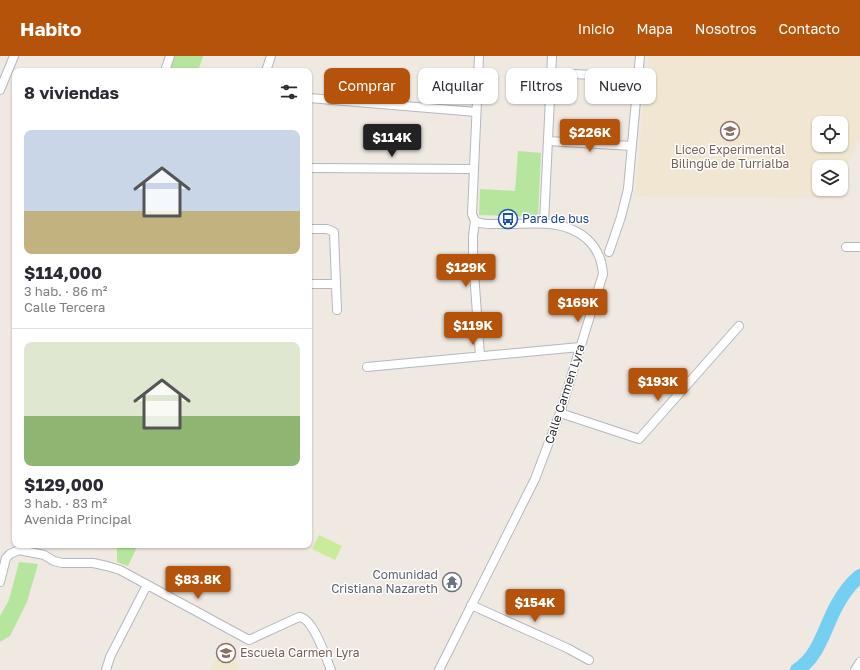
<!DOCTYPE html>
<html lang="es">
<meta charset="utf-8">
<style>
:root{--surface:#fff;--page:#f2f2f3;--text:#2b2b33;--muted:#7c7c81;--line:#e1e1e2;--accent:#b45309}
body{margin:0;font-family:"Golos Text",sans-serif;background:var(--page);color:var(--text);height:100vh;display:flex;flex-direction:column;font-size:15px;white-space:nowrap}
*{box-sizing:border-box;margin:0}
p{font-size:13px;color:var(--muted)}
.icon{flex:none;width:22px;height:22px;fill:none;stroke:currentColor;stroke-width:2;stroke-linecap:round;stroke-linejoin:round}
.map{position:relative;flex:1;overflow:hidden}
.details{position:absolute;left:12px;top:12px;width:300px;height:480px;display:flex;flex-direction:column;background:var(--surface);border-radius:8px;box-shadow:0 1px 3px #0004}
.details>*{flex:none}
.guide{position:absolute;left:324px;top:12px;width:380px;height:36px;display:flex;gap:8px}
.tools{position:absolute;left:812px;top:60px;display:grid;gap:8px}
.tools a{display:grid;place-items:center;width:36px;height:36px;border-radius:8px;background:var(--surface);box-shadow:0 1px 3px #0004;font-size:20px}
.price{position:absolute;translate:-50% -34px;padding:0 9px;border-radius:4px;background:var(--accent);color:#fff;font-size:13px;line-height:26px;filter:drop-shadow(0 1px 2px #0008)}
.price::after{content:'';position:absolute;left:50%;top:24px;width:12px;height:9px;margin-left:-6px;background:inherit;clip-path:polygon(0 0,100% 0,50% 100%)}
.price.active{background:#222;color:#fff}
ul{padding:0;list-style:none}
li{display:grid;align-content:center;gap:8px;height:212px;padding:0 12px}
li+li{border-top:1px solid var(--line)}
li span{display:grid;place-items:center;height:124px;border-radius:8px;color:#555}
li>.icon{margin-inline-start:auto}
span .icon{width:72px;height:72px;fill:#fffc;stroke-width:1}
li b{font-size:17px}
h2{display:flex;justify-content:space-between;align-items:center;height:48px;padding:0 12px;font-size:17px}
.chip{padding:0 14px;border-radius:8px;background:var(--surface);box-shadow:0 1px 3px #0004;font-size:14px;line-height:36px}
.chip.active{background:var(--accent);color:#fff}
header{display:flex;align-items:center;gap:24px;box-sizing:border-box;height:56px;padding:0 20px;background:var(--accent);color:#fff}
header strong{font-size:19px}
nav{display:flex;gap:22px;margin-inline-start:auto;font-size:14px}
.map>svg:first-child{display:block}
.education{fill:#f0e6d1;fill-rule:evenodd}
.green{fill:#b6e59e}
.pitch{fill:#c9ec9a}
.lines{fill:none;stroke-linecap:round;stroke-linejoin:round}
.river{stroke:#75cff0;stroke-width:14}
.minor-casing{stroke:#b4b7c1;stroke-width:10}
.minor{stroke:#fff;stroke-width:8}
.labels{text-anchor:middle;stroke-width:3;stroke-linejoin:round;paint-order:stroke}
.education-label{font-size:12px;fill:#785e54;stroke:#fff}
.transit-label{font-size:12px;fill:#164399;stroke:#fff;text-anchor:start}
.street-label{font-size:12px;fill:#2e2e2e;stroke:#fff}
.worship-label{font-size:12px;fill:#5b616d;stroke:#fff;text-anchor:end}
</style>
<header>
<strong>Habito</strong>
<nav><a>Inicio</a><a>Mapa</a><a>Nosotros</a><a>Contacto</a></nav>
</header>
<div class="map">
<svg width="860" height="614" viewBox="0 0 860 614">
<rect width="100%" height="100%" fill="#efe9e1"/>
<!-- education -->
<path class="education" d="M648,0H860V83L841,120V111H819V133H834L830,142L635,140ZM819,67H841V89H819Z
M227,581L239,614H210Z"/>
<!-- green -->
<path class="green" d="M174,0H203L198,15H169Z
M518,95L541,97L538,161L479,159L480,133L515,135Z
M117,489H138L128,510L117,506Z
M19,506L38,508L27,546L10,580L0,586V560L9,544Z"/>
<!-- pitch -->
<path class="pitch" d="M319,479L342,490L335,504L312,493Z"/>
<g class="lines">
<!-- river -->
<path class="river" d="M797,614C819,601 825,570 837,549C843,538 850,528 860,520"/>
<defs>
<path id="minor" d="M165,15L170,0
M266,15L271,0
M551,17L638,21
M0,34L14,0
M309,42L476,56
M548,85L632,90
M309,112L474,113
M475,165L473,180V202L480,300
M544,167L552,0
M309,173H327L334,176L337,254
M846,191H860
M609,196L621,161L628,133L640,0
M309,228H335
M367,311L580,291
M560,357L639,383L739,270
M0,526L6,502L10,498L19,494L44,499L54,505L62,507H93L107,510L120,514L249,584L299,561C313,561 326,602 331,614
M471,549L567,592L589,604
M106,614L110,601L147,529
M439,614L535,423L560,357L603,218C602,204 598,193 587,183C562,161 530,169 499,168C491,168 482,169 475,165L472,158L479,0
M855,614L860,606"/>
</defs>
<!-- minor casing -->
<use href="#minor" class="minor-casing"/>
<!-- minor -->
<use href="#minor" class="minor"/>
</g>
<!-- icons -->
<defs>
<symbol id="school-ring" viewBox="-11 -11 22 22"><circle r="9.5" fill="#fff" stroke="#8d6e63" stroke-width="1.5"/><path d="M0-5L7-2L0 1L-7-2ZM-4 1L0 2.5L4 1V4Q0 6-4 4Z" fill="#8d6e63"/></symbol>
<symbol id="bus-ring" viewBox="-11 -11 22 22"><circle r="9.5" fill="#fff" stroke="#1a4fb4" stroke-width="1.5"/><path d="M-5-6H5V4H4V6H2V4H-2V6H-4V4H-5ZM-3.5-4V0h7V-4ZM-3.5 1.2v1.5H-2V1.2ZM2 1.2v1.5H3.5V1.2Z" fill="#1a4fb4"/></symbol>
<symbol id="temple-ring" viewBox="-11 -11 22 22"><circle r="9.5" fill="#fff" stroke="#6b7280" stroke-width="1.5"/><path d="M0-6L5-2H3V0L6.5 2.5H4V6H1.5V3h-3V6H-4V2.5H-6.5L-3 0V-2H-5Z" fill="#6b7280"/></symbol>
</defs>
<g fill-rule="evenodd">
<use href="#school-ring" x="719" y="64" width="22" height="22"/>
<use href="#bus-ring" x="497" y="152" width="22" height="22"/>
<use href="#temple-ring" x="441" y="515" width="22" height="22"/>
<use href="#school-ring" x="215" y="586" width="22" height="22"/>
</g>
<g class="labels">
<!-- education labels -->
<g class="education-label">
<text x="730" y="98">Liceo Experimental<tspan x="730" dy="14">Bilingüe de Turrialba</tspan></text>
<text x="240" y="601" text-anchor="start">Escuela Carmen Lyra</text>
</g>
<!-- transit labels -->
<g class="transit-label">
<text x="522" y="167">Para de bus</text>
</g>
<!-- street labels -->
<g class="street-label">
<text transform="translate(565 338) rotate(-72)" y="4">Calle Carmen Lyra</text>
</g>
<!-- worship labels -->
<g class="worship-label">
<text x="438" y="523">Comunidad<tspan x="438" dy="14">Cristiana Nazareth</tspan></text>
</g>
</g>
</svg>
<div class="tools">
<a><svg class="icon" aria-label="locate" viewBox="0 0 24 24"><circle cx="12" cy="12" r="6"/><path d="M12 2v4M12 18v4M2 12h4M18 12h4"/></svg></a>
<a><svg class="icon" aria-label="layers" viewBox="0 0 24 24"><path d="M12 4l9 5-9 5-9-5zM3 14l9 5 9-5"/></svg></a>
</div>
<b class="price" style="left:590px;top:97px">$226K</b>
<b class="price active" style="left:392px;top:102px">$114K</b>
<b class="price" style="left:466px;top:232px">$129K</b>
<b class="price" style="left:578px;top:267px">$169K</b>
<b class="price" style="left:473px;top:290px">$119K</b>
<b class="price" style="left:658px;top:346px">$193K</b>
<b class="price" style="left:198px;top:544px">$83.8K</b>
<b class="price" style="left:535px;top:567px">$154K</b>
<div class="guide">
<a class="chip active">Comprar</a>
<a class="chip">Alquilar</a>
<a class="chip">Filtros</a>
<a class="chip">Nuevo</a>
</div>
<section class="details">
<h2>8 viviendas<svg class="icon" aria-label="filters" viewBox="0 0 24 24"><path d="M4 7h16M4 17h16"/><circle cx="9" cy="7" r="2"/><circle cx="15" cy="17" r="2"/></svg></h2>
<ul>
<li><span style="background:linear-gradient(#c9d6e8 65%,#c2b280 0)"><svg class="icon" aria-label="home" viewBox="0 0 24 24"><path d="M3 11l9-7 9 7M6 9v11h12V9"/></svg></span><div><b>$114,000</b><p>3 hab. · 86 m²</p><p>Calle Tercera</p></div></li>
<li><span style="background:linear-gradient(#dfe7d0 60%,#8fb573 0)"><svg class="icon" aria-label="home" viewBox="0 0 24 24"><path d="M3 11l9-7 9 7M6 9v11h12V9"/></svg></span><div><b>$129,000</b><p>3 hab. · 83 m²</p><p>Avenida Principal</p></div></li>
</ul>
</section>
</div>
